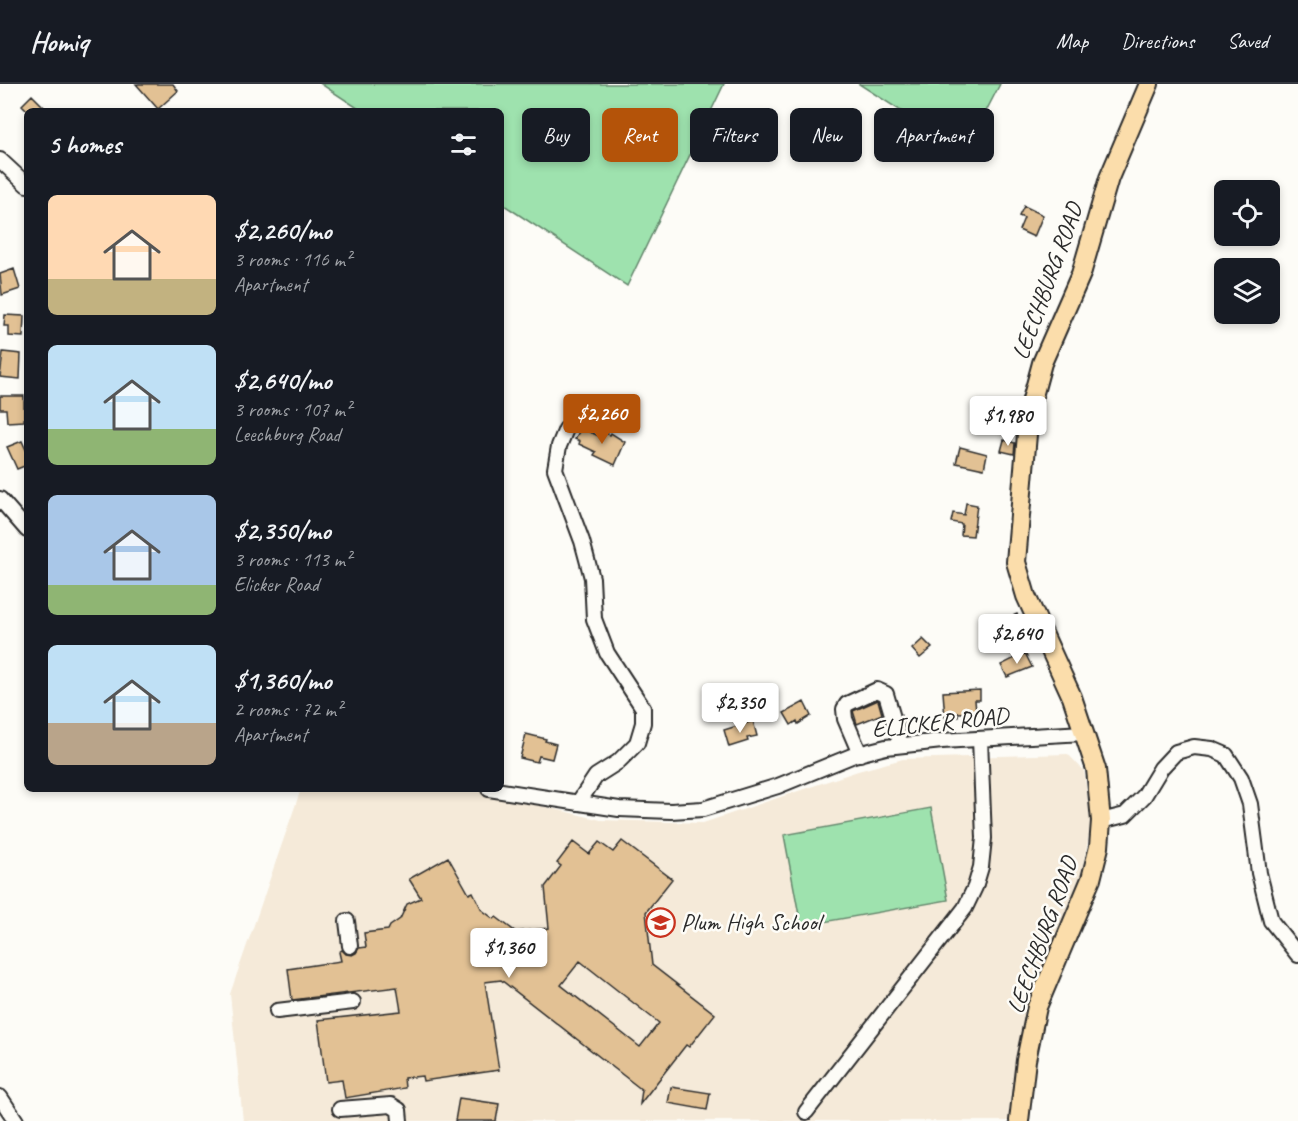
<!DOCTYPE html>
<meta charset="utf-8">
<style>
:root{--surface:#171b24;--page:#20242c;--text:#f1f3f6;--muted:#9ea1a6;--line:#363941;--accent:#b45309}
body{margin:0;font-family:Caveat,sans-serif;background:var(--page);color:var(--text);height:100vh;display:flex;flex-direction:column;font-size:22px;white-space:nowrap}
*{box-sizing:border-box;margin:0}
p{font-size:20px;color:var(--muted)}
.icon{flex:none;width:33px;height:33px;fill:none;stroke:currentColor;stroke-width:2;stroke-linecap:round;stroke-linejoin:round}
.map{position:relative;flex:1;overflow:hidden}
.sheet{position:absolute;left:24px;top:24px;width:480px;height:684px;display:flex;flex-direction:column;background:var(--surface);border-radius:9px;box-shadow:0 3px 9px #0003}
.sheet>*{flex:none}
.hud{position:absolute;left:522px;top:24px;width:570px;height:54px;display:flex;gap:12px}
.fabs{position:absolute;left:1214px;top:96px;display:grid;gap:12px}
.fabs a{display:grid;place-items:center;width:66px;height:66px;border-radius:9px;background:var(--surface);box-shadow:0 3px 9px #0003;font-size:30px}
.price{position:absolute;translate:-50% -51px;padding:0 14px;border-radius:6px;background:#fff;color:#222;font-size:20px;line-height:39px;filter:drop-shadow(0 2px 3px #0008)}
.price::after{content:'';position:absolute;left:50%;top:36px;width:18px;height:14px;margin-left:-9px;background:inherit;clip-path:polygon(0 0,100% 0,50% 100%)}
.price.active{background:var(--accent);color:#fff}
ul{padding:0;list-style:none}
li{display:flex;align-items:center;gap:18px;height:150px;padding:0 24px}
li span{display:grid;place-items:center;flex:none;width:168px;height:120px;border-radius:9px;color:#555}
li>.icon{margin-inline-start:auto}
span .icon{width:72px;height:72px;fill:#fffc;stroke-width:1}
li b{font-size:26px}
h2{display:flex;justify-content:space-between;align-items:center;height:72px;padding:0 24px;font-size:26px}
.pill{padding:0 21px;border-radius:9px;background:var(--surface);box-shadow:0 3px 9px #0003;font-size:21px;line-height:54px}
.pill.active{background:var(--accent);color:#fff}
header{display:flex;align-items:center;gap:36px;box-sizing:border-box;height:84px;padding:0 30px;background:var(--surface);border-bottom:2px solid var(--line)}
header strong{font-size:28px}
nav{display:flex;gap:33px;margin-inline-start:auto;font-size:21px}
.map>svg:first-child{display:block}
.built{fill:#f5ead9}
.green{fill:#9ee2ae;stroke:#64866c;stroke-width:1.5}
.building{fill:#e2c194;stroke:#2b2b2b;stroke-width:1.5;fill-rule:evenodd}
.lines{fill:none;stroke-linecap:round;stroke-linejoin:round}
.minor-casing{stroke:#2b2b2b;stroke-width:18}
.major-casing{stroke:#2b2b2b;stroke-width:22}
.minor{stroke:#fdfcf7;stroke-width:14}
.major{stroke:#fbddab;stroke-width:18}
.labels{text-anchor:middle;stroke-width:5;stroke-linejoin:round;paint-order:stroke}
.street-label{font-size:24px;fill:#2b2b2b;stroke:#fdfcf7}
.poi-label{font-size:24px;fill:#2b2b2b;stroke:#fdfcf7;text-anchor:start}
</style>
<header>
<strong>Homiq</strong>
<nav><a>Map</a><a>Directions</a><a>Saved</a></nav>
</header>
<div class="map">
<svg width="1298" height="1037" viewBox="0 0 1298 1037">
<rect width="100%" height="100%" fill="#fdfcf7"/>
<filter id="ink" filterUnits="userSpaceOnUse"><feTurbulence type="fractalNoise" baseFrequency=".0167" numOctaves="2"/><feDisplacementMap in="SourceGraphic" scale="12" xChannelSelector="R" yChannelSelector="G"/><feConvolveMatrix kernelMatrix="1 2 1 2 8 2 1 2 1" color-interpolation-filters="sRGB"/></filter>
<g filter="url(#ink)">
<!-- built -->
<path class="built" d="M1068,670L1084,687L1091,741L1080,797L1023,940L1011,1037H243L230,910L301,705H470L601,736L703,739L858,687L903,675Z"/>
<!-- green -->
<path class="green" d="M321,0H724L627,202L501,119V27H362Z
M859,0H1000L965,68Z
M931,724L948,816L801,842L784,751Z"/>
<!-- building -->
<path class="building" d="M136,0H173L178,7L158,25Z
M32,11L48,27H28L22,21Z
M1024,122L1043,131L1034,153L1019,146L1024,134L1019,132Z
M14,185L20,205L2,211L0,190Z
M5,231L24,232L23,253L9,252V242H4Z
M3,268L21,270L20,295L0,293Z
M0,312H24V337L7,338L6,325H0Z
M581,344L601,353L603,348L610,351L611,349L625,358L615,381L594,371L596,368L579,360L580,357L575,355Z
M1004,356L1015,359L1014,370L1001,367Z
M22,357L27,368V381L17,385L7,363Z
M960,363L987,370L984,385L956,379Z
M966,419L977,421L973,452L961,451L962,440L951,438L953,429L964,431Z
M1017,530L1025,551L1004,559L996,539Z
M923,555L932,564L920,574L912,565Z
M1025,569L1032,583L1007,593L1001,581Z
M980,606V616H975L976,628L958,629V633L945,634L943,608Z
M878,616L882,630L857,640L853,627Z
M804,618L811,632L798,640L797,637L791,641L784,629Z
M753,637L757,652L747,654L748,657L729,663L724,646Z
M526,650L546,655L545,657L556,660L552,675L539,672L537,678L520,674Z
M622,757L672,795L646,828L652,881L715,930L689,963L686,961L640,1020L642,1006L501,896L485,898L499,986L423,997L422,992L404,994L405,1004L345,1014L342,996L326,998L318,936L401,927L397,903L292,916L288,885L341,877L339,868L342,866L346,870L352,871L356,869L359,864L366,863L364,849L388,846L390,842L400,835L407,820L421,814L409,795L448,773L469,810L473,808L482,826L494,835L496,833L516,848L549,844L545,803L561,782L557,779L573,758L589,770L599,758L613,768ZM580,877L659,939L640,963L561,901Z
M671,1003L710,1009L707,1026L668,1019Z
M459,1014L499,1020L496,1037H455Z"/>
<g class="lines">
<defs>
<path id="minor" d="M0,76L27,101
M566,345L559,362L555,385L582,457L592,494L594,535L607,569L643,624V639L637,659L618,678L596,692L578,719
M0,415L27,446
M860,670L845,635L844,625L847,620L877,606L886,610L901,661
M489,705L619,725L671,727L703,725L778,702L854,671L886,663L942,657L1084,649
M1101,737L1125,731L1144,712L1161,684L1176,668L1194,663L1212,665L1226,671L1241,694L1250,720L1259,789L1271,837L1298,871
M347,837L350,862
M277,927L353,918
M0,1013L16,1037
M340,1025L391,1021L399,1026L400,1037
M806,1028L965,824L975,803L981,783L984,754L980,655"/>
<path id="major" d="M1019,1037L1026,976L1037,923L1091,795L1099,763L1101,737L1096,685L1072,613L1026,512L1016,478L1029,327L1042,279L1081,190L1109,94L1149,0"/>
</defs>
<!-- minor casing -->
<use href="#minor" class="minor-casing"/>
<!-- major casing -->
<use href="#major" class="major-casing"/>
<!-- minor -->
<use href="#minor" class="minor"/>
<!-- major -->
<use href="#major" class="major"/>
</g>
</g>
<!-- icons -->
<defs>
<symbol id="school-ring" viewBox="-11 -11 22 22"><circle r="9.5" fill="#fdfcf7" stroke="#c8321e" stroke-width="1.5"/><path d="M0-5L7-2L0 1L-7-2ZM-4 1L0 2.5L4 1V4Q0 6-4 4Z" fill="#c8321e"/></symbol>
</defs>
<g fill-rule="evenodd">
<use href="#school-ring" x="644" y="822" width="33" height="33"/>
</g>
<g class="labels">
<!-- street labels -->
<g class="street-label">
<text transform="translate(1047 197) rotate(-70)" y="8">LEECHBURG ROAD</text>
<text transform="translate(940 638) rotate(-6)" y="8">ELICKER ROAD</text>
<text transform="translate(1042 851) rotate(-70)" y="8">LEECHBURG ROAD</text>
</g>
<!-- poi labels -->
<g class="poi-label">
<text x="681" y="846">Plum High School</text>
</g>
</g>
</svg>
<div class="fabs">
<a><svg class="icon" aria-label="locate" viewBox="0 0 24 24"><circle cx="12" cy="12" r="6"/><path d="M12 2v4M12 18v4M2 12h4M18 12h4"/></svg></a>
<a><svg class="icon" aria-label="layers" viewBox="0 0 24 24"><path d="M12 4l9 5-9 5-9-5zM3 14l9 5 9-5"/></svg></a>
</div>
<b class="price active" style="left:602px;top:361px">$2,260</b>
<b class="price" style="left:1008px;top:363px">$1,980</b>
<b class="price" style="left:1017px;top:581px">$2,640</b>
<b class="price" style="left:740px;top:650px">$2,350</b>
<b class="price" style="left:509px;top:895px">$1,360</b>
<div class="hud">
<a class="pill">Buy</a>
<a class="pill active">Rent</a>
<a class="pill">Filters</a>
<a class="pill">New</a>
<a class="pill">Apartment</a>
</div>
<section class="sheet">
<h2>5 homes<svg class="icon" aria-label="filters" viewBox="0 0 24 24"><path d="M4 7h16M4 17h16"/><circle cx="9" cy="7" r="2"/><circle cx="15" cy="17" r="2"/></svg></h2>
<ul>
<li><span style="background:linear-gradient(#ffd9b3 70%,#c2b280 0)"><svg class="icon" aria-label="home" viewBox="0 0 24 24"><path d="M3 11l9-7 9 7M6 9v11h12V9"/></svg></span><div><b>$2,260/mo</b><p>3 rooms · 116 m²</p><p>Apartment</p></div></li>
<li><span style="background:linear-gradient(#bfe0f5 70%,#8fb573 0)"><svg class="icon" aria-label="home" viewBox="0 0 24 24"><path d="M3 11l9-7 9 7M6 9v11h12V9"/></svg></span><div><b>$2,640/mo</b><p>3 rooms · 107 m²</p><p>Leechburg Road</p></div></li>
<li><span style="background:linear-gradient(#a9c7e8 75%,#8fb573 0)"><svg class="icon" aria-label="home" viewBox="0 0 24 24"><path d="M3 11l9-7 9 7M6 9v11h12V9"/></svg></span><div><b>$2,350/mo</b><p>3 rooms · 113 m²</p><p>Elicker Road</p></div></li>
<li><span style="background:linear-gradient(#bfe0f5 65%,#b9a48a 0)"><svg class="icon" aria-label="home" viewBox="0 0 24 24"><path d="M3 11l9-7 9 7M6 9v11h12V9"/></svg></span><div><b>$1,360/mo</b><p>2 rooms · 72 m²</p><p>Apartment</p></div></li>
</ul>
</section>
</div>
